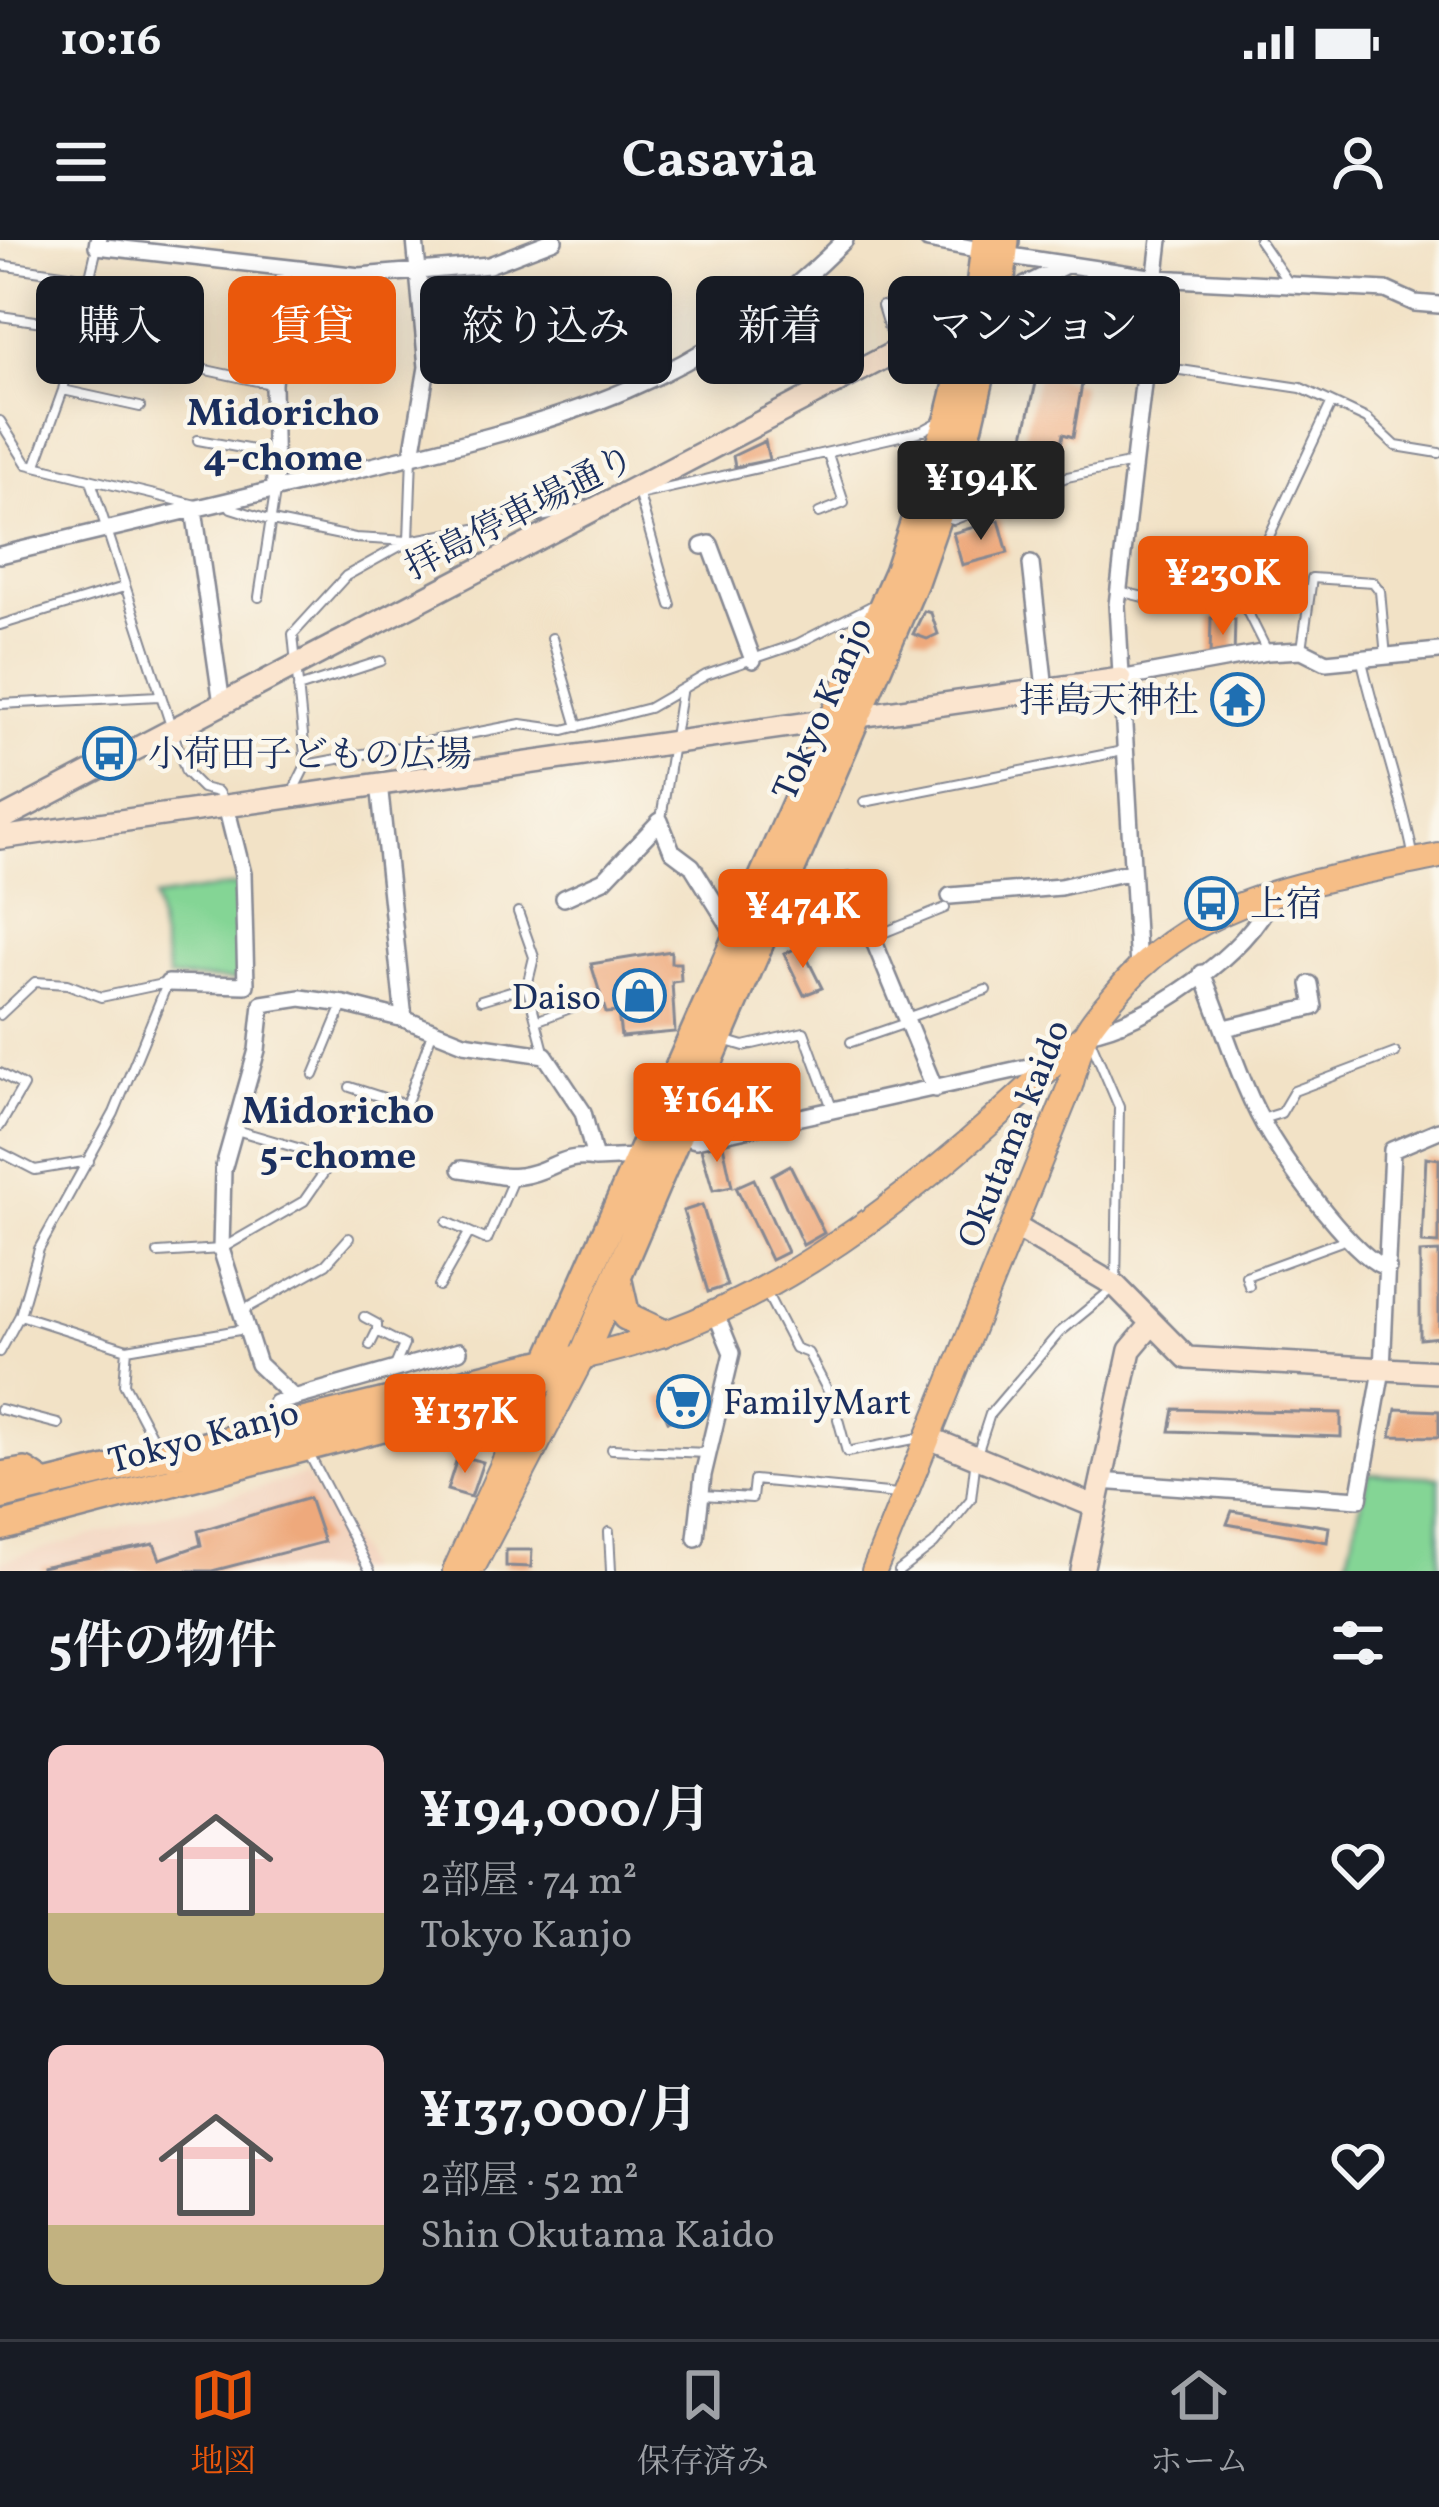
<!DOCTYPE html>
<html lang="ja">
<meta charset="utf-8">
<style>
:root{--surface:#171b24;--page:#242831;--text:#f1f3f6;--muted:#9ea1a6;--line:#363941;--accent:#ea580c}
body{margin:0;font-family:Vollkorn,"Noto Serif JP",serif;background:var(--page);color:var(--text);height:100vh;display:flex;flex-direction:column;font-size:45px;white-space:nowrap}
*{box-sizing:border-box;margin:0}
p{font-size:39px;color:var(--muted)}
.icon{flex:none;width:66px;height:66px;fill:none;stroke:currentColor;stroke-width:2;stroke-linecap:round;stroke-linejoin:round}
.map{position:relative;height:1331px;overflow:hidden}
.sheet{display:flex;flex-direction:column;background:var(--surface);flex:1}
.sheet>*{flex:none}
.top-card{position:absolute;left:36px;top:36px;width:1368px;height:108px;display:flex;gap:24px}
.price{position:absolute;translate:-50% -102px;padding:0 27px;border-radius:12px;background:var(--accent);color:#fff;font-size:39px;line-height:78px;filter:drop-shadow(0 3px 6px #0008)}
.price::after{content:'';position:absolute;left:50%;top:72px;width:36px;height:27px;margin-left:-18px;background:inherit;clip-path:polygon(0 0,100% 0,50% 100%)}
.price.current{background:#222;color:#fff}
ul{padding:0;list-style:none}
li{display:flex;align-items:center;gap:36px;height:300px;padding:0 48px}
li span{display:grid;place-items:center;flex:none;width:336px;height:240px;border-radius:18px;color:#555}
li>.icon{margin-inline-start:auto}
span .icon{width:144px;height:144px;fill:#fffc;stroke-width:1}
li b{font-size:51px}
h2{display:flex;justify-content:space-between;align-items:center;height:144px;padding:0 48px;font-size:51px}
.chip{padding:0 42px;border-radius:18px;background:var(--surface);box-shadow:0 6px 30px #0003;font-size:42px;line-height:108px}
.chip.current{background:var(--accent);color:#fff}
.status{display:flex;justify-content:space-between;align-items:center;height:84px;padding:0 60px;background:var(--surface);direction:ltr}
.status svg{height:33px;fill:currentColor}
header{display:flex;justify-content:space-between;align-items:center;height:156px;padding:0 48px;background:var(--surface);font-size:54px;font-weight:700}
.tab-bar{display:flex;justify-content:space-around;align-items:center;height:168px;border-top:3px solid var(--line);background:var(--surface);font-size:33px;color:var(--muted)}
.tab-bar a{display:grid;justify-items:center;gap:6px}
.tab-bar .current{color:var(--accent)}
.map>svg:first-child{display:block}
.built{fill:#f3d4bf}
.green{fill:#84d595;stroke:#50827a;stroke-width:3}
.building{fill:#eea97b}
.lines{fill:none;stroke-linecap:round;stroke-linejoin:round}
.lane-casing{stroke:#868892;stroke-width:12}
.street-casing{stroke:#868892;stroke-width:20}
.secondary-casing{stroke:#868892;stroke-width:26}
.primary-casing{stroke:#868892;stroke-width:28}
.highway-casing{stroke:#868892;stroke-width:32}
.lane{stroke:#fff;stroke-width:8}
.street{stroke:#fff;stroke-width:15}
.secondary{stroke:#fbe5cf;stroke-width:21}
.primary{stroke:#f6be87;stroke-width:24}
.highway{stroke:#f6be87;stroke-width:27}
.labels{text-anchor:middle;stroke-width:9;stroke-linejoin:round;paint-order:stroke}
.street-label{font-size:36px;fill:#1b2f5e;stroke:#fbf7ec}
.poi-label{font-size:36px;fill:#1b2f5e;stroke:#fbf7ec;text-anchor:start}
.neighbourhood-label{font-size:39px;font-weight:bold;fill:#1b2f5e;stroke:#fbf7ec}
</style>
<div class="status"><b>10:16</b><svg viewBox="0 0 49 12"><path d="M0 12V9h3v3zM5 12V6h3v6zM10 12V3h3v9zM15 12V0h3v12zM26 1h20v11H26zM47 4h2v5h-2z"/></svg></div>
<header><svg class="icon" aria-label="menu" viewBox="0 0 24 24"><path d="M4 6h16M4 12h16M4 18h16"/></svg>Casavia<svg class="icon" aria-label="person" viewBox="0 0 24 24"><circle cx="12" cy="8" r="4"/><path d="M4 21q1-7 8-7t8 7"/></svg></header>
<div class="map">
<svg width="1439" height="1331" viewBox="0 0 1439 1331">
<rect width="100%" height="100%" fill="#fbf7ec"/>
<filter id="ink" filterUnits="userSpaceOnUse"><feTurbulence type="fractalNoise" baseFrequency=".00833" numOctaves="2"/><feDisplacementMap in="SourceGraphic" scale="24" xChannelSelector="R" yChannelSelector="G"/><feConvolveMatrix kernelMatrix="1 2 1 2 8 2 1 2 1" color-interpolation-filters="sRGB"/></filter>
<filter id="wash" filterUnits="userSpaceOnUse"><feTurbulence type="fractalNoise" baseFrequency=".004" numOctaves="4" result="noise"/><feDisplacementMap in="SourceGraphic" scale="48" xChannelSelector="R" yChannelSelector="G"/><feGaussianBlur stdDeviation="2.7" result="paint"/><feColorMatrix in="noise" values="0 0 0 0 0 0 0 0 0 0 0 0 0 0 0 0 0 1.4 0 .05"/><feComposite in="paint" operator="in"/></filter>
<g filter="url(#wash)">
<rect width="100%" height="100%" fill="#f2e2c6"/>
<!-- built -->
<path class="built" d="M305,1235L359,1314L364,1331H0V1321Z"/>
<!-- green -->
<path class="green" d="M237,645L244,736L235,740L169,738L154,658Z
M1368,1233L1439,1237V1331H1345Z"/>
<g id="blocks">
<!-- building -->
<path class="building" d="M1038,134L1082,144L1073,197L1063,194L1061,204L1024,196Z
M765,201L769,220L735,227L733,216Z
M999,280L1008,313L962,325L953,293Z
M924,371L931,373L938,394L927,399L913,394Z
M1211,378L1235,379L1234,418L1210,416Z
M801,706L822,748L804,755L784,714Z
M671,711V723H680L681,741L672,742L675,792L621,797L618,772L606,773L591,724Z
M722,900L732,946L713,950L700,905Z
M1426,917L1439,919V1004L1422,1003Z
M790,925L824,993L803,1005L772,935Z
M754,939L787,1012L771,1020L736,947Z
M702,965L727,1046L708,1052L683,971Z
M1439,1012V1097L1420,1099V1013Z
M699,1141L709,1163L668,1181L658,1158Z
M1174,1169L1341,1173V1197L1170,1191Z
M1396,1169L1439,1171V1197L1391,1196Z
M458,1215L483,1222L471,1257L447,1250Z
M309,1258L324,1302L212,1331H42L41,1327L154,1304L160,1319L201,1305L198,1291Z
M1232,1271L1329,1287L1327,1302L1227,1284Z
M506,1310H532L531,1327L506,1326Z"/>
</g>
</g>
<g filter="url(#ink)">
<use href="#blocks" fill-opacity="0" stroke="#868892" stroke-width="3"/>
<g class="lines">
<defs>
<path id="lane" d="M1259,0L1288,42
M0,25L90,38
M882,66L895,109
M0,76L78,87
M1147,125L1301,148L1367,179L1396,206L1439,213
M206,130L271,144
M990,136C1044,102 1090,83 1152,73
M63,150L140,167
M0,181L27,224L196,265
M198,200L270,213
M36,225L63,150L97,7
M91,241L186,532L202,548L218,552L224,563
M638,252L671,365
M643,254L922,191L942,180
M226,261L231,268L272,281L355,298L409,301L578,270
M819,273L844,263L828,214
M942,277L953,280L1067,237L1133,223
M1119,351L1168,363
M259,357L275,252
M0,385L124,347
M552,398L578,487
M1302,409L1312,338L1373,342L1380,351L1386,417
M1267,411L1246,369L1249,339L1330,166
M1362,421C1377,487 1400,547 1413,614
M298,448L381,421
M0,464L159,456
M306,525L521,484L564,490L649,468L706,435L797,404L873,365
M291,555L306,525L293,394L346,336L409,301L412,215
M864,562L1123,511
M661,579L681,453
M793,646L804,652L823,694
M518,672L534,717L527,746L545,815
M873,697L945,668
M481,760L527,746
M0,775L35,742L67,744L101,757L167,743
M909,777L986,750
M536,781L573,767
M727,801L744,806L804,792L832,868
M851,802L906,783
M0,833L23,846L0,886
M314,835L343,765
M350,847L406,865L432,793
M1262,879L1281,873L1294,851L1395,813
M0,912L35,930L89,921
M447,982L487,1000L514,937
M158,1013L221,1009L304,961L327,928L301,909L236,890
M439,1046L469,993
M1249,1046L1246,1036L1347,999
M767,1054L795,1108L808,1113L831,1157
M242,1071L326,1024L349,998
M20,1075L127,1109L245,1089
M364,1077L377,1084V1091
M370,1105L377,1091L404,1105L395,1126
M127,1109L124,1144L153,1199
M0,1112L20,1075L39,1009L114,873L167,744
M0,1169L58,1184
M838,1179L847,1212L924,1197
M612,1209L707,1213
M310,1216L370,1331
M702,1255L752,1258L754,1240L898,1254
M609,1292L611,1331
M899,1331L934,1304L971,1259L976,1217L990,1174L1059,1093L1116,1046L1119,867L1090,799"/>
<path id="street" d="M98,0L97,6L360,36L489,25L554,0
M928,0L986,11
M1004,15L1156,38L1386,50L1415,63L1439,65
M999,58L1066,25
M412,215L427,127L415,0
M275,249L273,144L285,28
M194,269L222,464
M702,306L710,304L753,420
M0,315C113,289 226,261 339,234C545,183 688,157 845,0
M1031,324L1045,449
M1120,439L1267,412L1302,410L1326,422L1439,411
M379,543L404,779
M849,641L935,849
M950,656L1060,647L1132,631
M564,658L604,640L660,581L672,611L692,626L737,698
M1138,728L1117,365L1160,0
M1202,733C1224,785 1241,849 1271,897C1290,928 1356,1021 1388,1028
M168,743L246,745L243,634L226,566
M1225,788L1314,767L1310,744
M1086,793C1147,783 1250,713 1273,654
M677,895L696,900L1028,827L1048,830
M461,929C480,931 501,939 520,936C553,932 559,913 595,919
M294,1158L258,1124L221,1009L223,930L257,810L262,764L301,758L344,764L404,779L464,803L545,815L583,872L595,919L637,917
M268,1189L276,1163L459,1111
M1099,1241L1359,1259L1382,1130L1392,910L1439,890
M696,1298L703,1235L732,1113L716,1074"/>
<path id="secondary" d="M0,580L983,66
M0,598L1120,439
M1014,986L1116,1046L1187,1118L1439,1132
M927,1197L1094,1266
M1082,1331L1130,1110L1151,1085"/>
<path id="primary" d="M475,1323L582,1118
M455,1331L549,1122C756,1096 940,935 1084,795
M874,1331L1070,846C1075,830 1078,808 1086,793C1092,780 1105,767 1114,756C1197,653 1318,642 1439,616"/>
<path id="highway" d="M618,1041L626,1076L662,1093
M460,1170C489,1168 507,1175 512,1206
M0,1236L25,1232L46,1246
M0,1256L549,1122L898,332L950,176L977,69L986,0
M0,1287L448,1170L541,1141L582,1118L914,342L969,185L999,58L1005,0"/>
</defs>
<!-- lane casing -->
<use href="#lane" class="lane-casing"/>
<!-- street casing -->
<use href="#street" class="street-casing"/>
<!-- secondary casing -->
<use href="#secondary" class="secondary-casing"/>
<!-- primary casing -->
<use href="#primary" class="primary-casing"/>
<!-- highway casing -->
<use href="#highway" class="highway-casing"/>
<!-- lane -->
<use href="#lane" class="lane"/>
<!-- street -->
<use href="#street" class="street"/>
<!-- secondary -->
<use href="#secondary" class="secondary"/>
<!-- primary -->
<use href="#primary" class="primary"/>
<!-- highway -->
<use href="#highway" class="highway"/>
</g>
</g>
<!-- icons -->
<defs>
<symbol id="temple-ring" viewBox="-11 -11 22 22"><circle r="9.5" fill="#fbf7ec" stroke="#1f6fb2" stroke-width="1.5"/><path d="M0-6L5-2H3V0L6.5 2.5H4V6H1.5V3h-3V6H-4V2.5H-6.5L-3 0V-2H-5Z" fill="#1f6fb2"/></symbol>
<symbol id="bus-ring" viewBox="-11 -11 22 22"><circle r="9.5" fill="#fbf7ec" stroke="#1f6fb2" stroke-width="1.5"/><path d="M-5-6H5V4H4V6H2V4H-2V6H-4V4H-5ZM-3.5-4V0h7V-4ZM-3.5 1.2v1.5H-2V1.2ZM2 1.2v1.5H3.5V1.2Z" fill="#1f6fb2"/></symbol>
<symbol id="shop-ring" viewBox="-11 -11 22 22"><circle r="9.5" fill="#fbf7ec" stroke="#1f6fb2" stroke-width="1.5"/><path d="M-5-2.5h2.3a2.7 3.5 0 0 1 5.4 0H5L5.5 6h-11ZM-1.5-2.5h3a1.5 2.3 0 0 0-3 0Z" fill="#1f6fb2"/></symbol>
<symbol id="supermarket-ring" viewBox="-11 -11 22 22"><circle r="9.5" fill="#fbf7ec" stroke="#1f6fb2" stroke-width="1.5"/><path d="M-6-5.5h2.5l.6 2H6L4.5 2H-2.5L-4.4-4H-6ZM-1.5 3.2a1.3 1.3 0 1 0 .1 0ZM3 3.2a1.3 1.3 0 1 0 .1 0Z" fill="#1f6fb2"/></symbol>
</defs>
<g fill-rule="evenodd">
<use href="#temple-ring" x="1208" y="430" width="59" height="59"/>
<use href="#bus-ring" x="80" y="484" width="59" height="59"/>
<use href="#bus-ring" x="1182" y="634" width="59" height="59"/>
<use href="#shop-ring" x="610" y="726" width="59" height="59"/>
<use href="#supermarket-ring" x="654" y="1132" width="59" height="59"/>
</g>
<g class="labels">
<!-- street labels -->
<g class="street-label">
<text transform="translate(519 271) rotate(-27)" y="13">拝島停車場通り</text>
<text transform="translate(821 468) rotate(-66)" y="13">Tokyo Kanjo</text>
<text transform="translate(1012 893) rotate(-68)" y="13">Okutama kaido</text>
<text transform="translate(203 1195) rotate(-15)" y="13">Tokyo Kanjo</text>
</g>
<!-- poi labels -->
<g class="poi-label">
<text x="1199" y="472" text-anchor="end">拝島天神社</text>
<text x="148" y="526">小荷田子どもの広場</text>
<text x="1250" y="676">上宿</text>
<text x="601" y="769" text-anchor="end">Daiso</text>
<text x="723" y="1174">FamilyMart</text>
</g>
<!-- neighbourhood labels -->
<g class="neighbourhood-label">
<text x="283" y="185">Midoricho<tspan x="283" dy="45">4-chome</tspan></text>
<text x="338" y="883">Midoricho<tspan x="338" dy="45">5-chome</tspan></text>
</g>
</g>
</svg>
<b class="price current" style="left:981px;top:303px">¥194K</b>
<b class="price" style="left:1223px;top:398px">¥230K</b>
<b class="price" style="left:803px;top:731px">¥474K</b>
<b class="price" style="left:717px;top:925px">¥164K</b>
<b class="price" style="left:465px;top:1236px">¥137K</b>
<div class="top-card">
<a class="chip">購入</a>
<a class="chip current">賃貸</a>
<a class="chip">絞り込み</a>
<a class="chip">新着</a>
<a class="chip">マンション</a>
</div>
</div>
<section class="sheet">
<h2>5件の物件<svg class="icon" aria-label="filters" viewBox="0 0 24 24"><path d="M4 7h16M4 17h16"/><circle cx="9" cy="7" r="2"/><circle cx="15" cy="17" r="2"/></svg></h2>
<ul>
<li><span style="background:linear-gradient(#f6c9c9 70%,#c2b280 0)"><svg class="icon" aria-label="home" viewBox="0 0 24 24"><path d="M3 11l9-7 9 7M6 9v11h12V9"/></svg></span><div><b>¥194,000/月</b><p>2部屋 · 74 m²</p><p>Tokyo Kanjo</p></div><svg class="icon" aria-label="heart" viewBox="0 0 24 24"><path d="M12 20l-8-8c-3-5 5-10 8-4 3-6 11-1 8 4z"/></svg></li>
<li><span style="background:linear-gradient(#f6c9c9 75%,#c2b280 0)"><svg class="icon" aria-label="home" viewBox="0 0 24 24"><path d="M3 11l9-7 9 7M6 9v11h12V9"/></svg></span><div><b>¥137,000/月</b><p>2部屋 · 52 m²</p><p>Shin Okutama Kaido</p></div><svg class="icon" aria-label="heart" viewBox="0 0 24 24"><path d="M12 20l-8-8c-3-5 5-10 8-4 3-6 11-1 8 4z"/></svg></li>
</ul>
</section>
<nav class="tab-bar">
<a class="current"><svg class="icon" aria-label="map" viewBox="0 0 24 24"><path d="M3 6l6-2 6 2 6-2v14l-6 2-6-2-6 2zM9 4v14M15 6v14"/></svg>地図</a>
<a><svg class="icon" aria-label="saved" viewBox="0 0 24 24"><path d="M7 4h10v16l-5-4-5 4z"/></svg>保存済み</a>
<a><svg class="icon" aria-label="home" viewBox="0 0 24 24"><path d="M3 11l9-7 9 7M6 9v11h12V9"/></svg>ホーム</a>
</nav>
